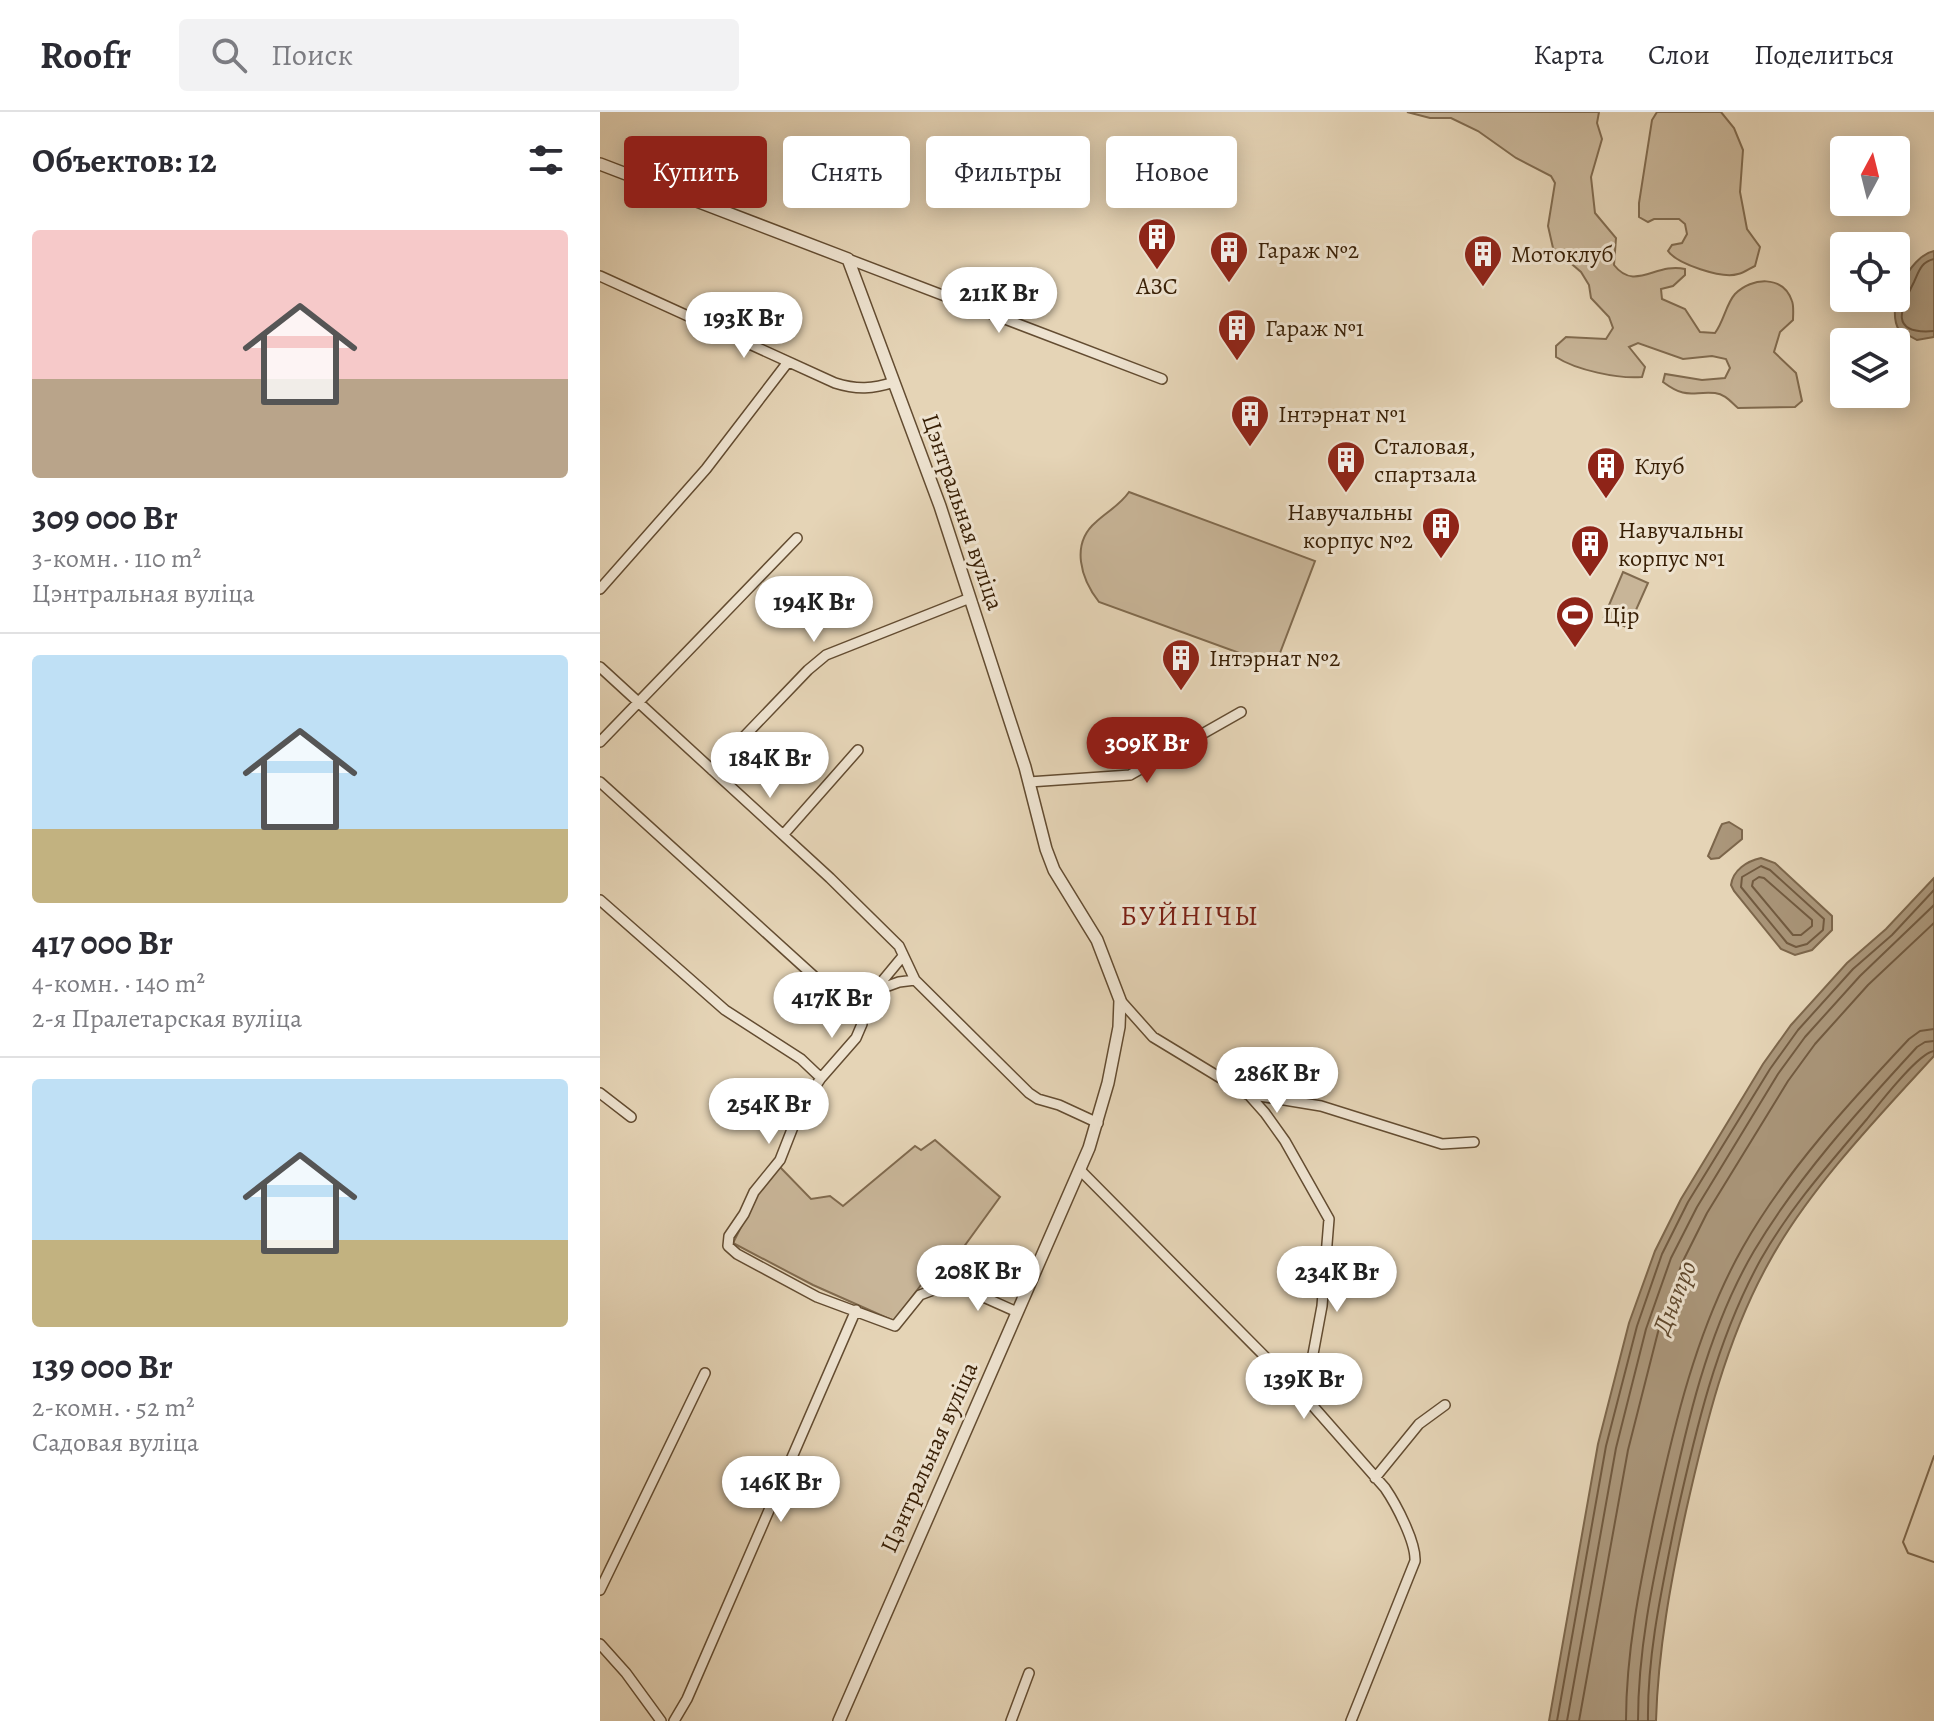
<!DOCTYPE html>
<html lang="ru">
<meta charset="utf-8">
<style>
:root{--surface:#fff;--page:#f2f2f3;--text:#2b2b33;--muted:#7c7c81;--line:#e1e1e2;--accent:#8f2418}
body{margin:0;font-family:Alegreya,serif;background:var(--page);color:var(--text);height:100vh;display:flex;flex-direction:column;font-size:30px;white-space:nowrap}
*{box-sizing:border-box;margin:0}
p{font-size:26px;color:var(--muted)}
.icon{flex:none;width:44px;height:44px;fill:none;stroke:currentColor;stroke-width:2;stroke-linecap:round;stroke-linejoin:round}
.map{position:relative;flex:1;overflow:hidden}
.side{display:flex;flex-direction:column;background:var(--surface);width:600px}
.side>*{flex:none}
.banner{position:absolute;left:24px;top:24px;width:760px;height:72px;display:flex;gap:16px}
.needle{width:52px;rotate:7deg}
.tools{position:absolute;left:1230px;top:24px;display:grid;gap:16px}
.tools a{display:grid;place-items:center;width:80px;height:80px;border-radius:8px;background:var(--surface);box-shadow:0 4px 20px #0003;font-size:40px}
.price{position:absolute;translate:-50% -68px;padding:0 18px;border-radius:28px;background:#fff;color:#222;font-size:26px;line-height:52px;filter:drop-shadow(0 2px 4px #0008)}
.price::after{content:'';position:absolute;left:50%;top:48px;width:24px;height:18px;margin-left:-12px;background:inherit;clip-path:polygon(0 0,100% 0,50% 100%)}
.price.current{background:var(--accent);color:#fff}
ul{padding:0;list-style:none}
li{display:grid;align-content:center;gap:16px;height:424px;padding:0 32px}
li+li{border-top:2px solid var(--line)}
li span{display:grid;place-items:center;height:248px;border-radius:8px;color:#555}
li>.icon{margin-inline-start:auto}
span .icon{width:144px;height:144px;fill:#fffc;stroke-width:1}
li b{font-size:34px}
h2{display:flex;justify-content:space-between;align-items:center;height:96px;padding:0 32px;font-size:34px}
.chip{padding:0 28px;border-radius:8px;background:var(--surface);box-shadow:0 4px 20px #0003;font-size:28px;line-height:72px}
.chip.current{background:var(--accent);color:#fff}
header{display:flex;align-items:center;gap:48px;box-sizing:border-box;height:112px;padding:0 40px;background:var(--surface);border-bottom:2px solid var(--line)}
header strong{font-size:38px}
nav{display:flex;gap:44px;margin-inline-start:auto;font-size:28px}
.search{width:560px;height:72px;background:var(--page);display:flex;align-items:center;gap:20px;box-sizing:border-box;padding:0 28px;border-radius:8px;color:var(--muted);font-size:30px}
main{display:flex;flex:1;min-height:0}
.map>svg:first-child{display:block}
.green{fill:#c8b598;stroke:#806a4e;stroke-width:2}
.water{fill:#aa967a;stroke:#7c664b;stroke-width:2}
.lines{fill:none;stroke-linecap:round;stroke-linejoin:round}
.shore{stroke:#715a40;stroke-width:2}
.stream{stroke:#7c664b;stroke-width:2}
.minor-casing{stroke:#634c31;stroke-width:12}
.tertiary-casing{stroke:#634c31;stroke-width:14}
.minor{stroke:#eee3d0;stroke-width:9}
.tertiary{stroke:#eee3d0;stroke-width:11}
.labels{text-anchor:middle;stroke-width:6;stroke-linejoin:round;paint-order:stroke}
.poi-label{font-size:24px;fill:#381f05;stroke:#eee3d0;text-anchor:start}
.street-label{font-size:24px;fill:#381f05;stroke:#eee3d0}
.water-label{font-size:26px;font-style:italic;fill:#60492e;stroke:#eee3d0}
.quarter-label{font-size:28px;letter-spacing:2px;fill:#7a1f14;stroke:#eee3d0}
</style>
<header>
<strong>Roofr</strong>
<div class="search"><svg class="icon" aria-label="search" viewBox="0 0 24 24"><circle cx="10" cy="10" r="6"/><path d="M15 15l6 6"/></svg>Поиск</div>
<nav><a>Карта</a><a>Слои</a><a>Поделиться</a></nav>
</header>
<main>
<section class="side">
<h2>Объектов: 12<svg class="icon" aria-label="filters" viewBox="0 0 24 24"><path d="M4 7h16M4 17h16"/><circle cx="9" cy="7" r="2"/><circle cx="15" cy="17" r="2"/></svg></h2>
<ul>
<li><span style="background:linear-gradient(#f6c9c9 60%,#b9a48a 0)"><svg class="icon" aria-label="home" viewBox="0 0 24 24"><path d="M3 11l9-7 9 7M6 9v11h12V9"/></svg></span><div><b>309 000 Br</b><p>3-комн. · 110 m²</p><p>Цэнтральная вуліца</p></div></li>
<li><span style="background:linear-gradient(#bfe0f5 70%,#c2b280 0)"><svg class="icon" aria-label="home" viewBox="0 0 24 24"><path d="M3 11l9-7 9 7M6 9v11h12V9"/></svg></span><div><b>417 000 Br</b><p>4-комн. · 140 m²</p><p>2-я Пралетарская вуліца</p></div></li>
<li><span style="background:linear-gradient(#bfe0f5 65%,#c2b280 0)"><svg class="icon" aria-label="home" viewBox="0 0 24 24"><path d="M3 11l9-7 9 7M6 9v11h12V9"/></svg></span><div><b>139 000 Br</b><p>2-комн. · 52 m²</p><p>Садовая вуліца</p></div></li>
</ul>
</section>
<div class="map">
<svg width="1334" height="1609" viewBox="0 0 1334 1609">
<rect width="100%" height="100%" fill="#e5d4b6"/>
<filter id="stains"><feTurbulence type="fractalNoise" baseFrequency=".0025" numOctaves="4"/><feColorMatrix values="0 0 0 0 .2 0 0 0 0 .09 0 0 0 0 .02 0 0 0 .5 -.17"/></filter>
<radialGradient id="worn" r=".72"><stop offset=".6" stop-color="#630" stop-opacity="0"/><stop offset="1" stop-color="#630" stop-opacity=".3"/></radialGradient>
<!-- green -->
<path class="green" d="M807,0H999L997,11L1002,27L991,65L995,101L1016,126L1014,153C1035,180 1056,150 1085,157V163L1073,174L1061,177L1062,187L1085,197L1100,220L1115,221C1124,209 1126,192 1135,182C1152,165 1183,163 1192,189C1194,194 1193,203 1193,208L1180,220L1174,240L1196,261L1202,289L1195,295L1138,296C1131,290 1125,282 1115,281C1092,279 1087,288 1063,270L1065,262L1102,268L1125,266L1130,256L1126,247L1112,244L1083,247L1038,231L1029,235L1045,255L1042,265C1018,267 976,258 956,245V234L966,225L1006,227L1013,216L1009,205L991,186L989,173L981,160L953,136L948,114L955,71L951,64L916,46L878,19L851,6H830Z
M1057,0H1121L1134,16L1143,38L1140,80L1147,117L1160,135L1155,154C1150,156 1144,161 1138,162C1122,167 1077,152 1068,139L1072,133L1082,131L1087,122L1085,112L1079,107H1054L1048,110L1039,105V91L1052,8Z
M529,380L715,449L675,554L499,490C481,467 470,432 496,410C508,399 520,393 529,380Z
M1023,460L1048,471L1028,516L1004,505Z
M335,1028L400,1085L339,1169H324L294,1209L213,1173L133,1131L160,1077L179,1054L211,1087L230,1084L243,1094L315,1034L321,1038Z"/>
<!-- water -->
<path class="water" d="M1334,139V225L1317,228L1299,218C1285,195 1309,144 1334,139Z
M1129,710L1142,718V727L1119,746L1111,747L1108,744L1120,716L1122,712Z
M1161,746L1175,751L1232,804V818L1212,838L1195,843L1181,837L1134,779L1131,773C1133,758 1147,749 1161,746Z
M1334,766V944C1277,1006 1208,1078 1168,1152C1126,1228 1105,1315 1086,1399C1071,1468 1058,1538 1056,1609H949L998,1332L1029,1211L1055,1139L1081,1087L1163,952L1191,913L1247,851L1286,817Z"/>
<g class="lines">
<!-- shore -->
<path class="shore" d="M1334,147C1321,150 1319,159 1314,170C1300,197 1289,223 1334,219
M1161,754L1170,758L1224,807L1223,818L1207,832L1196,835L1187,831L1141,775L1142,765Z
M1159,765L1164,766L1212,808V814L1201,823H1193L1152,774L1153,769Z
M957,1609L1006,1334L1037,1214L1062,1142L1088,1090L1170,957L1198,918L1253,857L1292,823L1334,778
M967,1609L1016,1336L1046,1217L1071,1146L1097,1095L1178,962L1205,925L1260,864L1334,793
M979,1609L1028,1338L1058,1220L1082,1151L1107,1101L1188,969L1215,932L1268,873L1334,811
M1026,1609C1026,1540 1040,1472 1054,1405C1074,1314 1096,1218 1143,1135C1186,1059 1249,991 1309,927L1320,919L1334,917
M1038,1609C1038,1540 1052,1471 1067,1404C1086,1315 1107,1219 1154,1139C1198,1065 1258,999 1317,935L1325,930L1334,929
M1048,1609C1047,1543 1062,1476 1075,1411C1095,1321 1116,1228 1161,1147C1190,1096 1229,1052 1267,1007C1279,992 1318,941 1334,939"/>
<!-- stream -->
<path class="stream" d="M1334,1344L1303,1430L1308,1441L1334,1450"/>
<defs>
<path id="minor" d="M248,147L562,267
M0,164L235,271C257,278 273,277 294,270
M0,477L106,357L188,250
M0,555L230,766L299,834L315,868L429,981L438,987L459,993L498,1011
M0,630L197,426
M112,658L208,558L226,543L370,486
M0,670L249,896L254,897L269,885L303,844
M429,670L530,663L641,600
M183,723L258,638
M0,788L125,898L201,947L221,966L200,997L180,1048L154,1080L144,1102L129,1124L128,1134L137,1142L217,1185L295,1214L320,1183L352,1171L417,1200
M277,878L299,870L315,868
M520,888L553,925L647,982L721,994L842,1032L874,1030
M221,966L256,926L262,912L259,894
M0,981L31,1005
M649,983L665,1001L685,1029L729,1107L722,1194L705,1285
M480,1058L705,1285L785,1376C796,1392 816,1430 815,1449L751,1609
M775,1366L819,1312L845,1293
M0,1478L105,1261
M0,1532L26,1561L61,1609
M74,1609L87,1587L256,1198
M411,1609L429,1561"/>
<path id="tertiary" d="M0,52L248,147L340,394L425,655L446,737L454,758L497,828L520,888L519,915L508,971L489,1036L239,1609"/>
</defs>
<!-- minor casing -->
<use href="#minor" class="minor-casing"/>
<!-- tertiary casing -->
<use href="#tertiary" class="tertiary-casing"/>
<!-- minor -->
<use href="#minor" class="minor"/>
<!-- tertiary -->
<use href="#tertiary" class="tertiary"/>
</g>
<!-- icons -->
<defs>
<symbol id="building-pin" viewBox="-11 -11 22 30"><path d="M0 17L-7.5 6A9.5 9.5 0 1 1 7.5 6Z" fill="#8f2418" stroke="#eee3d0"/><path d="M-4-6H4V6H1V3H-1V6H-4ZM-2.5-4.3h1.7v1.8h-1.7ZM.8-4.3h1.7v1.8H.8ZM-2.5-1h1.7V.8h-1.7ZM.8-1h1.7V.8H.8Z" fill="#fff"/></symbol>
<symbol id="stadium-pin" viewBox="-11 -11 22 30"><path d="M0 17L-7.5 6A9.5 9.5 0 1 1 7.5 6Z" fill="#8f2418" stroke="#eee3d0"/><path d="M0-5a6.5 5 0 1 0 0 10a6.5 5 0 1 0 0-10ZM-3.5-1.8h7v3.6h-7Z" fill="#fff"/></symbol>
</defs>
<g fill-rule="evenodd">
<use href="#building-pin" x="535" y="103" width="44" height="60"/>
<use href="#building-pin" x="607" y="116" width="44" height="60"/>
<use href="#building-pin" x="861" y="120" width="44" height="60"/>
<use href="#building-pin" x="615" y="194" width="44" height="60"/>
<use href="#building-pin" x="628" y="280" width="44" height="60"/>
<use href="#building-pin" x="724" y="326" width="44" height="60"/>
<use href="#building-pin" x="984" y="332" width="44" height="60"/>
<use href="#building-pin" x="819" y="392" width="44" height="60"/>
<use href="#building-pin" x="968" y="410" width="44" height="60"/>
<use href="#stadium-pin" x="953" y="481" width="44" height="60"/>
<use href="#building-pin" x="559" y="524" width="44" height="60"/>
</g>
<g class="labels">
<!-- poi labels -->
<g class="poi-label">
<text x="657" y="146">Гараж №2</text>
<text x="911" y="150">Мотоклуб</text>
<text x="557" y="182" text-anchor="middle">АЗС</text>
<text x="665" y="224">Гараж №1</text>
<text x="678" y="310">Інтэрнат №1</text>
<text x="774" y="342">Сталовая,<tspan x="774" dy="28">спартзала</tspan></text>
<text x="1034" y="362">Клуб</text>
<text x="813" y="408" text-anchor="end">Навучальны<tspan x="813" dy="28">корпус №2</tspan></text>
<text x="1018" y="426">Навучальны<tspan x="1018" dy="28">корпус №1</tspan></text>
<text x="1003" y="511">Цір</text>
<text x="609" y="554">Інтэрнат №2</text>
</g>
<!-- street labels -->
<g class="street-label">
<text transform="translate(363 400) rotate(71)" y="8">Цэнтральная вуліца</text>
<text transform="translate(329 1345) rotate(-66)" y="8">Цэнтральная вуліца</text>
</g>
<!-- water labels -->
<g class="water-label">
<text transform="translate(1074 1185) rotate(-68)" y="9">Дняпро</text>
</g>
<!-- quarter labels -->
<g class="quarter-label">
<text x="590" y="813">БУЙНІЧЫ</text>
</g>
</g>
<rect width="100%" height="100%" filter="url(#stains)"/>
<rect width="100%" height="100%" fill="url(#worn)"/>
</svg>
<div class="tools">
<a><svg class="needle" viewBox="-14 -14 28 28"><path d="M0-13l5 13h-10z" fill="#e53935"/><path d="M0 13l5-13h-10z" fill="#7c7c81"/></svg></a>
<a><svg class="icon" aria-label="locate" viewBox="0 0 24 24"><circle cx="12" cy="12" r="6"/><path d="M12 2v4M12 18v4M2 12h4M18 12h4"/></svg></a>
<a><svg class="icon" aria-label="layers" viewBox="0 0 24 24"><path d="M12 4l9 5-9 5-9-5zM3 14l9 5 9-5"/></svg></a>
</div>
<b class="price" style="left:399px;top:223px">211K Br</b>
<b class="price" style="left:144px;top:248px">193K Br</b>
<b class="price" style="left:214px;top:532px">194K Br</b>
<b class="price current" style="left:547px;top:673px">309K Br</b>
<b class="price" style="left:170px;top:688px">184K Br</b>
<b class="price" style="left:232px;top:928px">417K Br</b>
<b class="price" style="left:677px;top:1003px">286K Br</b>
<b class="price" style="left:169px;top:1034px">254K Br</b>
<b class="price" style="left:378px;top:1201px">208K Br</b>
<b class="price" style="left:737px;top:1202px">234K Br</b>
<b class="price" style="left:704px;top:1309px">139K Br</b>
<b class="price" style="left:181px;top:1412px">146K Br</b>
<div class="banner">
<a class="chip current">Купить</a>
<a class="chip">Снять</a>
<a class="chip">Фильтры</a>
<a class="chip">Новое</a>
</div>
</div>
</main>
